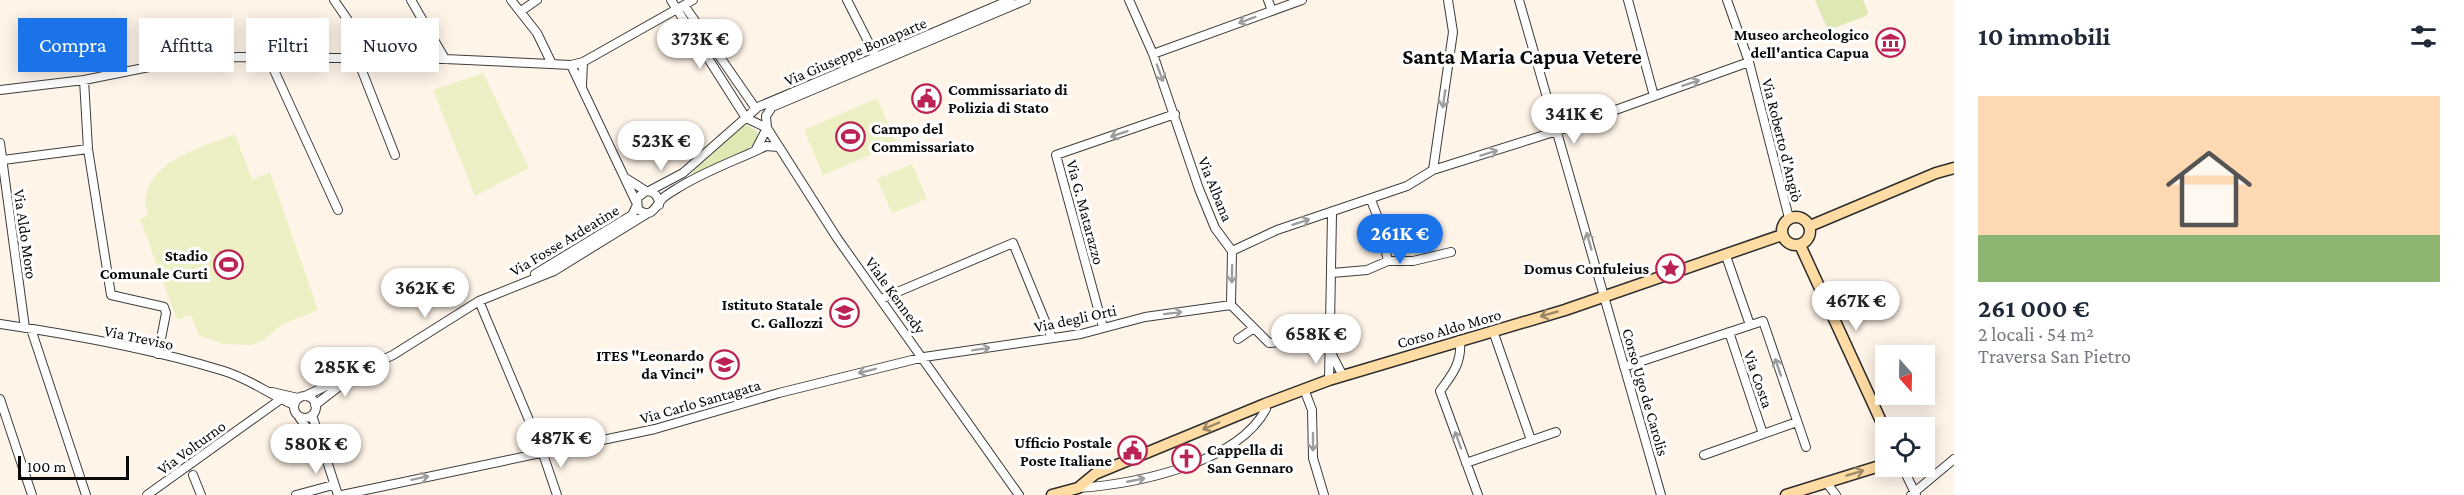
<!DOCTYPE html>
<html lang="it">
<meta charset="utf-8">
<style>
:root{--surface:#fff;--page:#f6f6f7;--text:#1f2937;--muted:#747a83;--line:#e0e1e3;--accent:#1a73e8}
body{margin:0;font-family:"Crimson Pro",serif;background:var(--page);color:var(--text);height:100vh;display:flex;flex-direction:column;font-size:22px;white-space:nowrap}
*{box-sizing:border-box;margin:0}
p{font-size:20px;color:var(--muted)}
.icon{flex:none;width:33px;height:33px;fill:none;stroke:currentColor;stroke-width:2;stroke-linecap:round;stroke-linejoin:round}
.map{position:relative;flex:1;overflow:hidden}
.sheet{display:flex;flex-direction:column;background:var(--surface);width:510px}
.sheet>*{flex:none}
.guide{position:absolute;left:18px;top:18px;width:570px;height:54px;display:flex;gap:12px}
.needle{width:39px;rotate:160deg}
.tools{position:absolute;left:1875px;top:345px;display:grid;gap:12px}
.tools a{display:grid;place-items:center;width:60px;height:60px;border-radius:0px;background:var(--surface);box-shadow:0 3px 15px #0003;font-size:30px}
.scale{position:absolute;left:18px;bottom:15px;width:111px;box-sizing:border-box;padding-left:6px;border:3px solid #0a0a0a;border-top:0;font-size:16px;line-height:21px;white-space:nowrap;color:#0a0a0a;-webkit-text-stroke:4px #fff;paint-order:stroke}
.price{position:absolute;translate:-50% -51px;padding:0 14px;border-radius:21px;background:#fff;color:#222;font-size:20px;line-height:39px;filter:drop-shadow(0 2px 3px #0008)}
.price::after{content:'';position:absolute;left:50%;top:36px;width:18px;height:14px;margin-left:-9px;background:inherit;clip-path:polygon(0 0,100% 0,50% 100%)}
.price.selected{background:var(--accent);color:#fff}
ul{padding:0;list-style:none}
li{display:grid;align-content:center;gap:12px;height:318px;padding:0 24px}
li+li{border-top:2px solid var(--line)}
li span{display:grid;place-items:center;height:186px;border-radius:0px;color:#555}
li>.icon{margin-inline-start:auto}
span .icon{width:108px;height:108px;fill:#fffc;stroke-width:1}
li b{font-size:26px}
h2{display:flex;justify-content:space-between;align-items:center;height:72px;padding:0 24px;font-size:26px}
.tag{padding:0 21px;border-radius:0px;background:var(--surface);box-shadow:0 3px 15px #0003;font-size:21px;line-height:54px}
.tag.selected{background:var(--accent);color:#fff}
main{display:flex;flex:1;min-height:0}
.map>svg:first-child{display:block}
.green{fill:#dde8b3}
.pitch{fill:#ecf0c4}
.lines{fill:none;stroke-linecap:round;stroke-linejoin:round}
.street-casing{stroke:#3d3d3d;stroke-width:10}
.secondary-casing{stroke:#2c2c2c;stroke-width:13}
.street{stroke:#fff;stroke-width:8}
.secondary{stroke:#ffdca3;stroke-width:10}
.oneway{stroke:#9d9d9d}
.oneway2{stroke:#9d8866}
.labels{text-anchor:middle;stroke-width:6;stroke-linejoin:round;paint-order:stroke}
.poi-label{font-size:16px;font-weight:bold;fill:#0a0a0a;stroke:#fff;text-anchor:end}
.street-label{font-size:16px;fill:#0a0a0a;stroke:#fff}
.district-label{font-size:22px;font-weight:bold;fill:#0a0a0a;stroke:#fff}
</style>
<main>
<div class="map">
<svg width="1954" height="495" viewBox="0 0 1954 495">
<rect width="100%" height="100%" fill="#fff4e8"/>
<!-- green -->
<path class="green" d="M1815,0H1863L1868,12L1866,16L1828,30Z
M748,125L757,132L758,139L754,146L693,174L692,169L739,127Z"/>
<!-- pitch -->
<path class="pitch" d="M483,73L529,168L475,196L433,90Z
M877,98L897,144L823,175L804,130Z
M235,134L252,180L270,172L318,310L283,324L262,341L252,345L223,344L199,335L191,315L177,320L140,219L148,216C132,166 201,147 235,134Z
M912,164L927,199L892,213L877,179Z"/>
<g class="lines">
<defs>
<path id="street" d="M334,0L374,58
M411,0L445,59
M511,0L537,33L551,62
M671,0L746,118
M847,0L878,61
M1129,0L1153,54L1199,189L1215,228L1232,251L1231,305L1269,343L1328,338
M1268,0L1272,11
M1519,0L1661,495
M1628,0L1654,96
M1727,0L1749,62L1789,218
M684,5L756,109
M521,11L537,0
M1153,54L1302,0
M268,57L338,210
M357,58L395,155
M571,65L636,202
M84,80L88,149L111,295L164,307L166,313L158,354
M582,85L583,62
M0,90L84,80L174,62L238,57L445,59L571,65L583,62L693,0
M746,118L767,128L755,151
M0,143L25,328
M3,160L88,149
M1433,170L1453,32L1448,0
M627,179L646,191
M649,191L683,173L758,107L1010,0
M659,205C659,196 654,191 646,191L637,198L638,209C651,220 655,207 662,199C666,195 673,191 678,188C705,171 737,160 766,146L778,147
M1232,251L1277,230L1407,186L1433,170L1557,131L1749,62
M1726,256L1750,325
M1388,261H1413L1451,252
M1332,273L1367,270L1388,261L1378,218L1371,200
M535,274L632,215L637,205
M881,299L1013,243L1052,338
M479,301L542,451L557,495
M0,324C75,335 152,349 224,371C250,379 270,395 294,405
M1103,327L1056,155L1175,114
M31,329L86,495
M1493,331L1531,440
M1729,332L1763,434
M1238,339L1254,328
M1460,340C1462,362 1453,374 1440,391L1478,495
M1330,351L1343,376
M1624,367L1763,321L1806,447
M1329,380L1332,214
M1304,389L1312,410L1313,458L1324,495
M272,392L298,398
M305,396L393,355L479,301L554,271L648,213
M294 407a11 11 0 1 1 22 0a11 11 0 1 1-22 0Z
M0,399L32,495
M315,405L345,382
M312,415L338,495
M299,417L317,442
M1704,455L1797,422
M1466,463L1556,432
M1902,466L1916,495
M193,475L201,495
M1826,482L1836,495
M1078,488C1135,484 1237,464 1266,409L1265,404
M147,495L281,399
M296,495L333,485
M342,495L655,429L779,393L924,357L1081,334L1145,317L1231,305
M1019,495L837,238L767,128L766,116L772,107L1026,0
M1911,495L1954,459"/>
<path id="secondary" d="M1782 231a14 14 0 1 1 28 0a14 14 0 1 1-28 0Z
M1810,226L1936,173L1954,168
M1800,245L1886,432
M1052,495L1078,488L1095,474L1265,404L1329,380L1565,310L1782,235
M1786,495L1886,464"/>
</defs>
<!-- street casing -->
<use href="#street" class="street-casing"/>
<!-- secondary casing -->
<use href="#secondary" class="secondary-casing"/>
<!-- street -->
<use href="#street" class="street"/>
<!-- secondary -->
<use href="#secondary" class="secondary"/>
</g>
<!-- one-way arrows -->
<defs><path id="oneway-shaft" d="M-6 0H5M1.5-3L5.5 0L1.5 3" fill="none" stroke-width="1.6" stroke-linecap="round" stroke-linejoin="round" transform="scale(1.5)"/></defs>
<g class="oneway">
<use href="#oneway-shaft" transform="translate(1247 20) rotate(160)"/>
<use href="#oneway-shaft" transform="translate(1160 73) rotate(70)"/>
<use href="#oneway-shaft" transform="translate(1691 83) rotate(-19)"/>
<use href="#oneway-shaft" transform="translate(1444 99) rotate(98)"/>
<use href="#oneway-shaft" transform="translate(1119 134) rotate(161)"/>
<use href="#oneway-shaft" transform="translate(1489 153) rotate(-17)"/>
<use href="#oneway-shaft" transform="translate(1301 222) rotate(-18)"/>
<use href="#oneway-shaft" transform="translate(1589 241) rotate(-106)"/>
<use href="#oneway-shaft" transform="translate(1232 274) rotate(91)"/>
<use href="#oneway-shaft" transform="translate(1173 313) rotate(-7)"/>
<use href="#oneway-shaft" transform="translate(981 349) rotate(-9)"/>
<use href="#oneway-shaft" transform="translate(1778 367) rotate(-109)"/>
<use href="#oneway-shaft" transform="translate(867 371) rotate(166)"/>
<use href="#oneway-shaft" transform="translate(1458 440) rotate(-110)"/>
<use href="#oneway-shaft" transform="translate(1313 442) rotate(90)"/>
<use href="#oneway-shaft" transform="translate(420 478) rotate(-12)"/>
<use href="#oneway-shaft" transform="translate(1136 480) rotate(-11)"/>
</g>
<g class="oneway2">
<use href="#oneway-shaft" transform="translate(1549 314) rotate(164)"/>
<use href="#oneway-shaft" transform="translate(1211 426) rotate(157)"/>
<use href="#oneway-shaft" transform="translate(1855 473) rotate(-17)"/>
</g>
<!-- icons -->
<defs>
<symbol id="museum-ring" viewBox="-11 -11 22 22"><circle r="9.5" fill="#fff" stroke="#ba2353" stroke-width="1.5"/><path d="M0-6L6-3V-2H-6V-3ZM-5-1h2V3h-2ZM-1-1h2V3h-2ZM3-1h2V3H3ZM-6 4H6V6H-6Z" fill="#ba2353"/></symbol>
<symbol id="civic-ring" viewBox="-11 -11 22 22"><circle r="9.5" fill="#fff" stroke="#ba2353" stroke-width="1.5"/><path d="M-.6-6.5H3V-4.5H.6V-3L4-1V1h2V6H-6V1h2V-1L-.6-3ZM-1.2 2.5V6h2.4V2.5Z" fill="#ba2353"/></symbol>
<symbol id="stadium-ring" viewBox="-11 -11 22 22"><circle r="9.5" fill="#fff" stroke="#ba2353" stroke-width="1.5"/><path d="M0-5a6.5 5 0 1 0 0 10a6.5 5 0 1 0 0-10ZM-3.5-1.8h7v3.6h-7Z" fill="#ba2353"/></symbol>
<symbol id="sight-ring" viewBox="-11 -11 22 22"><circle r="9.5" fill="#fff" stroke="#ba2353" stroke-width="1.5"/><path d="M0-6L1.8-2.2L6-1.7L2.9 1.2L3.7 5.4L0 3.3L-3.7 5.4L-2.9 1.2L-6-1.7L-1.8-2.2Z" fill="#ba2353"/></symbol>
<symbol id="school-ring" viewBox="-11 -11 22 22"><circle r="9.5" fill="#fff" stroke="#ba2353" stroke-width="1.5"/><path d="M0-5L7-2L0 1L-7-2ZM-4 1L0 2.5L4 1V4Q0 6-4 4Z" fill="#ba2353"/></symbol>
<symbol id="church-ring" viewBox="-11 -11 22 22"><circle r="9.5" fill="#fff" stroke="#ba2353" stroke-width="1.5"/><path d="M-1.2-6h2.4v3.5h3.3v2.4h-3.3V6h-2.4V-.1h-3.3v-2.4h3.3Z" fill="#ba2353"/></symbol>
</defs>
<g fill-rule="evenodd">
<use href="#museum-ring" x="1874" y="26" width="33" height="33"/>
<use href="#civic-ring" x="910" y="82" width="33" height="33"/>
<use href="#stadium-ring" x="834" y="120" width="33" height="33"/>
<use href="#stadium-ring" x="212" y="248" width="33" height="33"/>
<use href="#sight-ring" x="1654" y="252" width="33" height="33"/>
<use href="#school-ring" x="828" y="296" width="33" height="33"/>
<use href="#school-ring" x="708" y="348" width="33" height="33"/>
<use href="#civic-ring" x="1116" y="434" width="33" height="33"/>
<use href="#church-ring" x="1170" y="442" width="33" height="33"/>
</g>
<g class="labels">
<!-- poi labels -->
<g class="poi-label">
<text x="1869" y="40">Museo archeologico<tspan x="1869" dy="18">dell'antica Capua</tspan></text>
<text x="948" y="95" text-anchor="start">Commissariato di<tspan x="948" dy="18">Polizia di Stato</tspan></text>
<text x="871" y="134" text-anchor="start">Campo del<tspan x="871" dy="18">Commissariato</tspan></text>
<text x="208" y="261">Stadio<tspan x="208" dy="18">Comunale Curti</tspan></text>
<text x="1649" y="274">Domus Confuleius</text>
<text x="823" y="310">Istituto Statale<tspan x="823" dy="18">C. Gallozzi</tspan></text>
<text x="704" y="361">ITES "Leonardo<tspan x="704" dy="18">da Vinci"</tspan></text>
<text x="1112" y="448">Ufficio Postale<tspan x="1112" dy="18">Poste Italiane</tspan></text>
<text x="1207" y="455" text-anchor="start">Cappella di<tspan x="1207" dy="18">San Gennaro</tspan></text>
</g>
<!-- street labels -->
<g class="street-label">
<text transform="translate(855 51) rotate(-23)" y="6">Via Giuseppe Bonaparte</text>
<text transform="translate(1783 140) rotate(76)" y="6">Via Roberto d'Angiò</text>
<text transform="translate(1216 189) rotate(68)" y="6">Via Albana</text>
<text transform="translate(1086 212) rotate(75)" y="6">Via G. Matarazzo</text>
<text transform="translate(26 234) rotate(82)" y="6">Via Aldo Moro</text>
<text transform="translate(564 240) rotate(-31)" y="6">Via Fosse Ardeatine</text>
<text transform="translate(896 295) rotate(54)" y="6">Viale Kennedy</text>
<text transform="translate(1075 318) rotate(-12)" y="6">Via degli Orti</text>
<text transform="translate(1449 328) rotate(-16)" y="6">Corso Aldo Moro</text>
<text transform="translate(139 337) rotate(12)" y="6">Via Treviso</text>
<text transform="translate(1759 379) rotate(71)" y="6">Via Costa</text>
<text transform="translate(1646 392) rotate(74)" y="6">Corso Ugo de Carolis</text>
<text transform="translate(700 401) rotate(-16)" y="6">Via Carlo Santagata</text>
<text transform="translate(191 447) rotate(-36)" y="6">Via Volturno</text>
</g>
<!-- district labels -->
<g class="district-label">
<text x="1522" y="64">Santa Maria Capua Vetere</text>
</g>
</g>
</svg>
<div class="tools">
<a><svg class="needle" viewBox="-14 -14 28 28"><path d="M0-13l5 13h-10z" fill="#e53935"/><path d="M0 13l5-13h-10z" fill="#747a83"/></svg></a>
<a><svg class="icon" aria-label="locate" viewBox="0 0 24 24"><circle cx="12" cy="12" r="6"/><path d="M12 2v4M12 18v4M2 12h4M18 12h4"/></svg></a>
</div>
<div class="scale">100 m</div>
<b class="price" style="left:700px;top:70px">373K €</b>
<b class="price" style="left:1574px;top:145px">341K €</b>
<b class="price" style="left:661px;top:172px">523K €</b>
<b class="price selected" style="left:1400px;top:265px">261K €</b>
<b class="price" style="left:425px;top:319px">362K €</b>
<b class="price" style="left:1856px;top:332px">467K €</b>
<b class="price" style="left:1316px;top:365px">658K €</b>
<b class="price" style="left:345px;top:398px">285K €</b>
<b class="price" style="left:561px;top:469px">487K €</b>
<b class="price" style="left:316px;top:475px">580K €</b>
<div class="guide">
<a class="tag selected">Compra</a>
<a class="tag">Affitta</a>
<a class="tag">Filtri</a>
<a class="tag">Nuovo</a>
</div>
</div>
<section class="sheet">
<h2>10 immobili<svg class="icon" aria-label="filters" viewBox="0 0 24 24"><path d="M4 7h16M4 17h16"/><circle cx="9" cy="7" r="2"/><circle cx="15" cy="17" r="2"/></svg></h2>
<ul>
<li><span style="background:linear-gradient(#ffd9b3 75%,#8fb573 0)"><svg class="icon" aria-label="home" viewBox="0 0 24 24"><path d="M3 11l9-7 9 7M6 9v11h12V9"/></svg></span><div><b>261 000 €</b><p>2 locali · 54 m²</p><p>Traversa San Pietro</p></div></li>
</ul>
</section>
</main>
